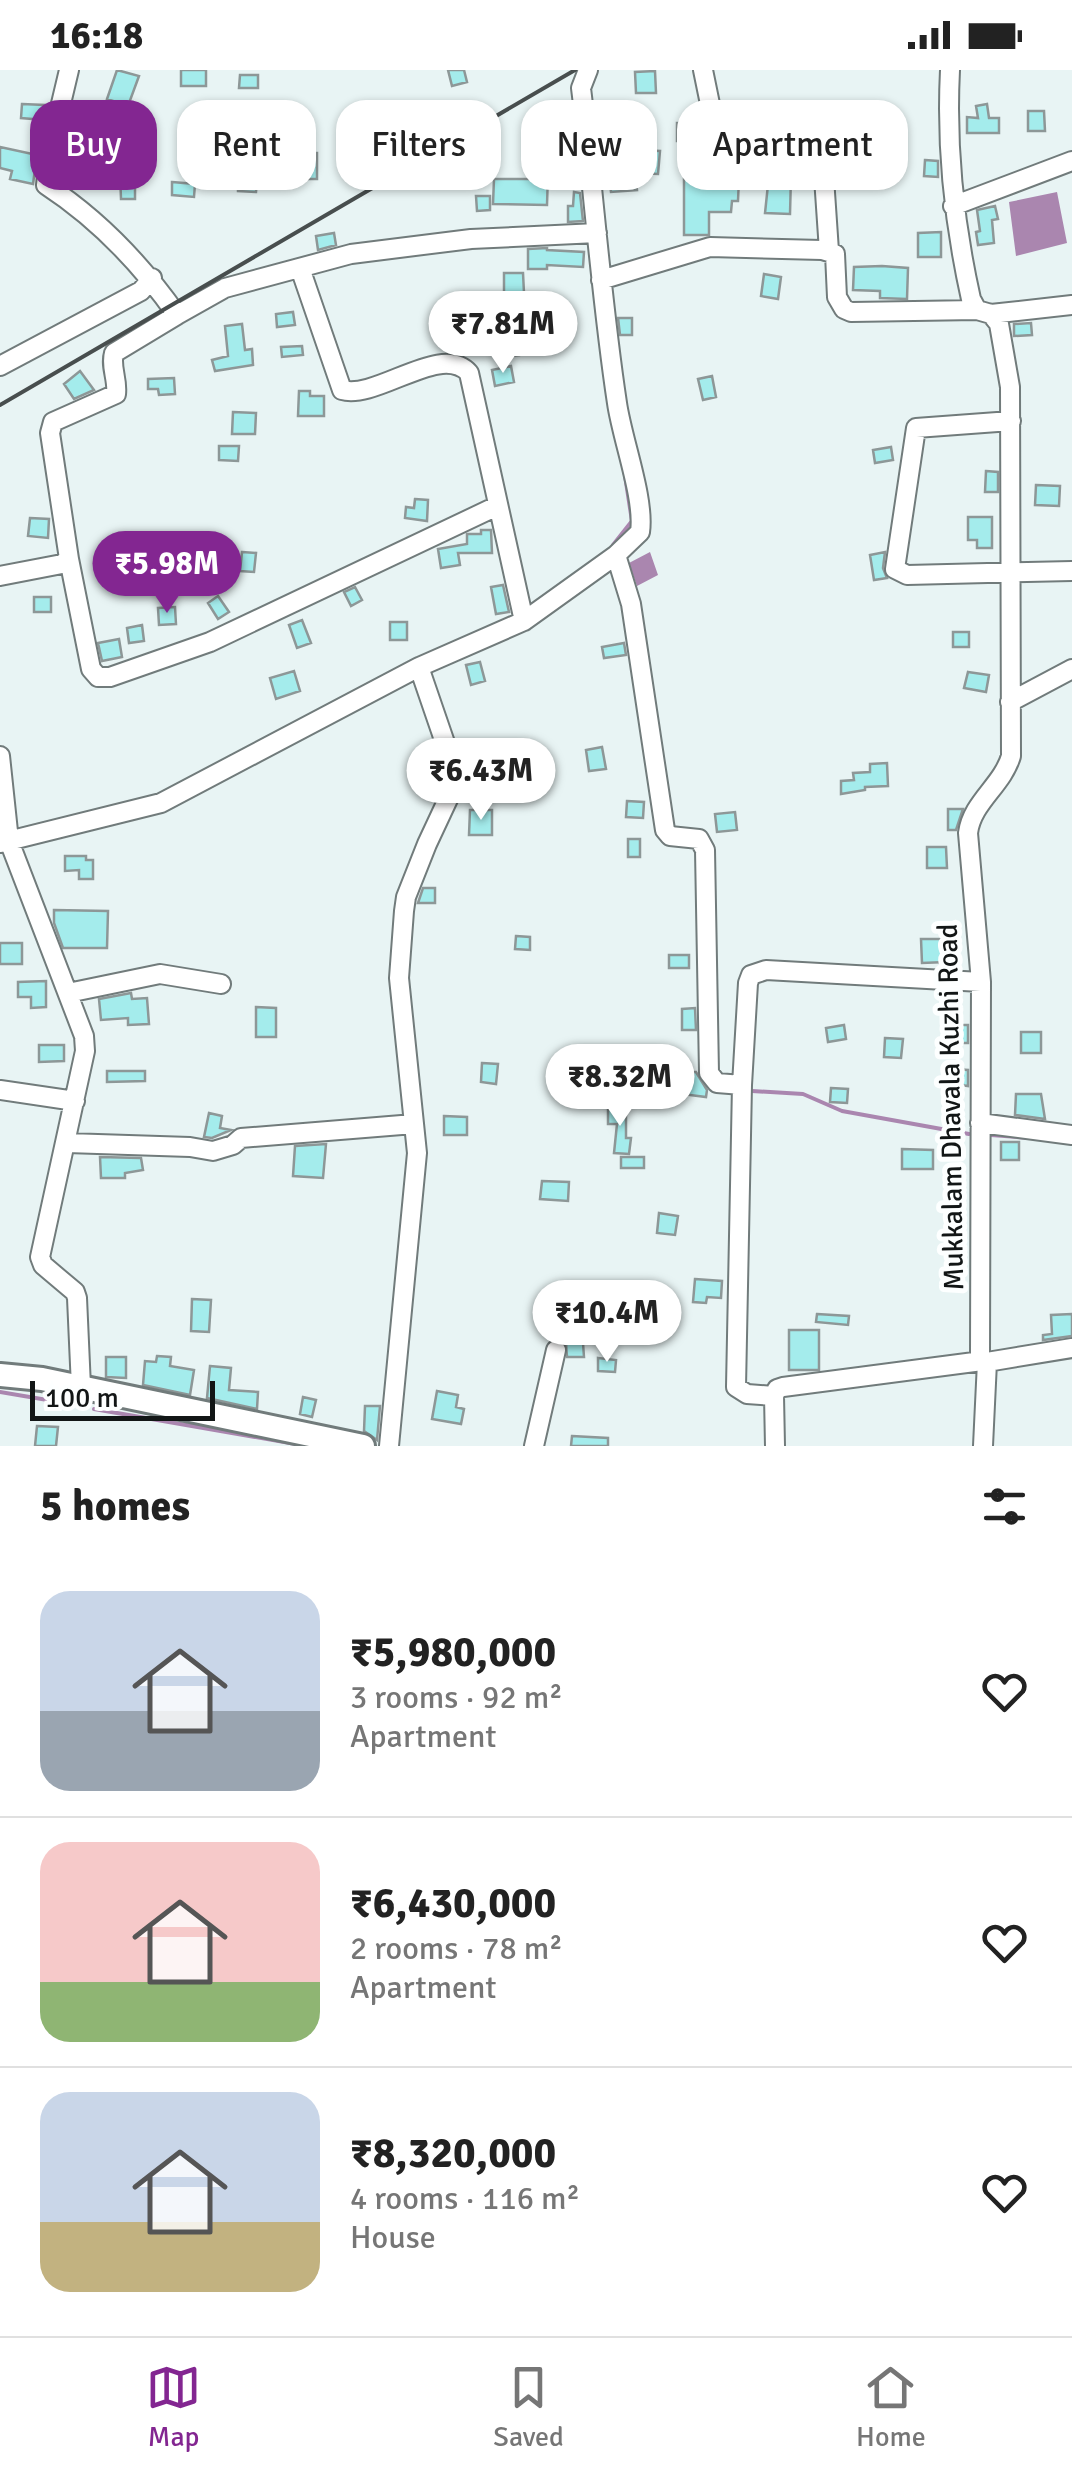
<!DOCTYPE html>
<meta charset="utf-8">
<style>
:root{--surface:#fff;--page:#f6f6f6;--text:#222;--muted:#767676;--line:#e0e0e0;--accent:#832691}
body{margin:0;font-family:Signika,sans-serif;background:var(--page);color:var(--text);height:100vh;display:flex;flex-direction:column;font-size:38px;white-space:nowrap}
*{box-sizing:border-box;margin:0}
p{font-size:32px;color:var(--muted)}
.icon{flex:none;width:55px;height:55px;fill:none;stroke:currentColor;stroke-width:2;stroke-linecap:round;stroke-linejoin:round}
.map{position:relative;height:1376px;overflow:hidden}
.panel{display:flex;flex-direction:column;background:var(--surface);flex:1}
.panel>*{flex:none}
.banner{position:absolute;left:30px;top:30px;width:1012px;height:90px;display:flex;gap:20px}
.scale{position:absolute;left:30px;bottom:25px;width:185px;box-sizing:border-box;padding-left:10px;border:5px solid #121616;border-top:0;font-size:28px;line-height:35px;white-space:nowrap;color:#121616;-webkit-text-stroke:8px #fdffff;paint-order:stroke}
.price{position:absolute;translate:-50% -85px;padding:0 22px;border-radius:35px;background:#fff;color:#222;font-size:32px;line-height:65px;filter:drop-shadow(0 2px 5px #0008)}
.price::after{content:'';position:absolute;left:50%;top:60px;width:30px;height:22px;margin-left:-15px;background:inherit;clip-path:polygon(0 0,100% 0,50% 100%)}
.price.on{background:var(--accent);color:#fff}
ul{padding:0;list-style:none}
li{display:flex;align-items:center;gap:30px;height:250px;padding:0 40px}
li+li{border-top:2px solid var(--line)}
li span{display:grid;place-items:center;flex:none;width:280px;height:200px;border-radius:30px;color:#555}
li>.icon{margin-inline-start:auto}
span .icon{width:120px;height:120px;fill:#fffc;stroke-width:1}
li b{font-size:42px}
h2{display:flex;justify-content:space-between;align-items:center;height:120px;padding:0 40px;font-size:42px}
.chip{padding:0 35px;border-radius:30px;background:var(--surface);box-shadow:0 2px 8px #0004;font-size:35px;line-height:90px}
.chip.on{background:var(--accent);color:#fff}
.status{display:flex;justify-content:space-between;align-items:center;height:70px;padding:0 50px;background:var(--surface);direction:ltr}
.status svg{height:28px;fill:currentColor}
.tabs{display:flex;justify-content:space-around;align-items:center;height:140px;border-top:2px solid var(--line);background:var(--surface);font-size:28px;color:var(--muted)}
.tabs a{display:grid;justify-items:center;gap:5px}
.tabs .on{color:var(--accent)}
.map>svg:first-child{display:block}
.water{fill:#aa86af}
.lines{fill:none;stroke-linecap:round;stroke-linejoin:round}
.stream{stroke:#aa86af;stroke-width:4}
.building{fill:#a4ecec;stroke:#8d9797;stroke-width:2.5}
.minor-casing{stroke:#717b7b;stroke-width:22}
.major-casing{stroke:#717b7b;stroke-width:28}
.minor{stroke:#fff;stroke-width:18}
.major{stroke:#fff;stroke-width:22}
.rail{stroke:#484e4e;stroke-width:4}
.labels{text-anchor:middle;stroke-width:10;stroke-linejoin:round;paint-order:stroke}
.street-label{font-size:28px;fill:#121616;stroke:#fdffff}
</style>
<div class="status"><b>16:18</b><svg viewBox="0 0 49 12"><path d="M0 12V9h3v3zM5 12V6h3v6zM10 12V3h3v9zM15 12V0h3v12zM26 1h20v11H26zM47 4h2v5h-2z"/></svg></div>
<div class="map">
<svg width="1072" height="1376" viewBox="0 0 1072 1376">
<rect width="100%" height="100%" fill="#e8f4f4"/>
<!-- water -->
<path class="water" d="M1057,122L1067,173L1016,186L1009,132Z
M650,482L658,505L637,516L629,493Z"/>
<g class="lines">
<!-- stream -->
<path class="stream" d="M613,475L632,451L624,399
M752,1021L803,1024L842,1041L969,1064
M991,1065L1031,1068
M0,1322L71,1334
M94,1339L307,1376"/>
</g>
<!-- building -->
<path class="building" d="M117,0L139,6L128,36L107,29Z
M181,0H206V16H181Z
M448,0H464L467,12L452,16Z
M655,1L656,23H636L635,2Z
M240,5H258V18H239Z
M22,34L45,35L44,50L21,48Z
M987,34L989,48H999V63H967V47L978,48L976,36Z
M239,40H262L263,54H240Z
M1028,41H1044L1045,61H1028Z
M85,42L107,46L104,63L82,59Z
M746,44L747,68L730,69L729,45Z
M677,53H691V71H677Z
M0,77L37,85L33,114L10,109L12,101L0,98Z
M614,79L660,81L658,104L635,103L637,120L611,122L609,105Z
M296,83H317V109H284V91H296Z
M65,84L86,90L85,108L63,106Z
M925,90L938,91V107L924,106Z
M218,97L258,98L256,122L238,121V112L220,114Z
M120,103H135V129H121Z
M529,104H548L547,135L493,134L494,109H529Z
M769,105L791,106L790,144L765,143Z
M684,106L739,108L738,131H732L731,142H709V165H684Z
M172,112L195,114L194,127L172,125Z
M574,122L580,123L583,151L568,152V136H573Z
M476,126H490V140L477,141Z
M995,136L998,149L992,150L994,173L978,175L976,162L980,161L977,140Z
M941,162V187H918V163Z
M334,163L336,175L318,180L316,166Z
M547,178V180L584,182L583,197L547,195V199H528V179Z
M882,196L908,198L907,229L880,228V221L853,220L854,197Z
M504,203H523L524,223H504Z
M764,204L781,207L778,229L761,226Z
M293,242L295,255L277,257L276,244Z
M478,247L480,262L463,264L461,249Z
M618,248H632V265H620Z
M1031,253L1032,265L1014,266V254Z
M242,254L245,280L252,279L253,295L215,301L212,290L228,286L225,256Z
M507,265H518L519,285L508,286Z
M302,276L303,285L282,287L281,277Z
M511,296L514,312L495,316L492,300Z
M80,301L94,320L74,329L64,314Z
M712,306L716,327L703,330L698,309Z
M174,308L175,324L159,325L158,319H148V309Z
M299,321H310V326H324V346H298Z
M233,342L256,343L255,364H232Z
M219,376H239L238,391L219,390Z
M891,377L893,390L875,393L873,380Z
M986,401L998,402V422H985Z
M1036,415L1060,416L1059,436L1035,435Z
M415,429L428,430L427,451L405,448L406,437L414,438Z
M968,447H992V478H977V470H968Z
M30,448L49,449L48,468L28,466Z
M481,460H491L492,483H458L460,495L441,498L438,479L467,474V464H481Z
M242,482L256,483L254,502L240,501Z
M885,482L883,498L887,508L874,510L870,485Z
M503,515L509,542L496,544L491,517Z
M355,517L362,530L351,536L344,522Z
M218,526L229,542L218,549L208,533Z
M34,527H51V542H34Z
M175,537L176,554L159,555L158,538Z
M302,550L311,573L297,578L289,555Z
M390,552H407V570H390Z
M142,555L144,571L129,573L127,558Z
M953,562H969V577H953Z
M119,569L122,587L102,591L98,573Z
M624,573L626,585L604,588L602,577Z
M480,592L485,611L471,615L466,595Z
M294,601L300,621L276,629L270,608Z
M968,602L989,605L986,622L964,618Z
M602,677L606,699L589,701L586,680Z
M887,693L888,716L865,717V720L841,724V711L854,710L853,703L870,702V694Z
M482,694L487,707L470,713L467,699Z
M627,731L644,732L643,748L626,747Z
M948,739H963L956,760H948Z
M470,740H492V765H469Z
M735,742L737,760L717,762L715,744Z
M628,769H640V787H628Z
M927,777H946L947,798H927Z
M65,786H86V790H93V809H79V800L65,801Z
M423,818H435V833H418Z
M54,840L108,841L107,878H63L54,853Z
M516,866L530,867V880L515,879Z
M921,869H945L946,892L922,893Z
M0,873H22V894H0Z
M669,885H689V898H669Z
M46,911V937L31,938V927H18V912Z
M131,923L132,929L147,928L149,954L128,955V948L101,950L99,929Z
M256,937L276,938V967H256Z
M695,938L696,960H682V939Z
M844,955L846,969L828,972L826,958Z
M955,955H968V973H956Z
M1021,962H1041V983H1021Z
M885,968L903,969L901,988L884,987Z
M39,975H64V991L39,992Z
M482,993L498,994L496,1014L481,1012Z
M953,999L968,1000V1016L952,1014Z
M107,1001H145V1011L107,1012Z
M685,1002H696L707,1020L706,1027L682,1024Z
M831,1018L848,1019L847,1033L830,1032Z
M1016,1024H1041L1045,1049L1015,1045Z
M619,1032L626,1033V1068H631L629,1084L614,1083L617,1054H608V1039H618Z
M209,1043L222,1046L220,1058L231,1060L212,1068L204,1067Z
M444,1046L467,1047V1065H444Z
M1001,1072H1019V1090H1001Z
M326,1074L323,1108L293,1106L295,1076Z
M902,1079L933,1080V1099H902Z
M100,1087L141,1088L143,1100L125,1103V1108H101Z
M621,1087H644V1098H621Z
M542,1111L569,1112L568,1131L540,1129Z
M659,1143L678,1146L675,1165L657,1163Z
M695,1209L722,1211L721,1228L707,1227L706,1233L693,1232Z
M192,1229L211,1230L209,1262L191,1261Z
M817,1244L849,1246L848,1255L816,1252Z
M1072,1244V1266L1043,1270V1265L1052,1264L1051,1245Z
M789,1260H819V1300H789Z
M566,1273H583L584,1287H567Z
M157,1286L171,1287L170,1296L194,1300L190,1325L143,1315L145,1291L156,1292Z
M106,1287H126V1308L106,1307Z
M598,1288L616,1290L615,1302L598,1301Z
M210,1296L231,1298L229,1320L258,1322L257,1339L207,1328Z
M437,1321L458,1325L456,1337L464,1339L461,1354L432,1349Z
M303,1327L316,1330L312,1347L300,1344Z
M365,1336H380L377,1370L364,1361Z
M37,1356L58,1357L56,1376H35Z
M572,1366L608,1368V1376H571Z"/>
<g class="lines">
<defs>
<path id="minor" d="M69,0L50,80L46,115C98,149 141,194 177,245L225,218L351,184L471,169L597,163
M703,0L718,73L728,86L823,93L829,181
M950,0C946,78 954,153 971,229L977,240
M953,136L1072,91
M300,198L342,320C377,330 441,272 469,303L524,551
M601,210L710,177L822,180L835,184L837,227L844,239L851,242L977,240L991,244L999,254L1010,317L1011,686C1002,716 972,732 968,763L981,912L980,1285L982,1291L987,1292L1072,1278
M991,244L1072,235
M0,296L141,221L152,208
M1011,351L916,358L895,499L907,505L1072,501
M616,485L631,534L665,760L670,766L699,769L705,780L709,1003L717,1013L742,1015
M69,489L91,599L98,607H110L210,572L497,436
M0,506L62,494L69,489L50,363L53,352L116,324C118,309 110,297 114,283L177,245
M1010,632L1072,599
M0,686L9,771L84,966L85,981L40,1187L43,1195L75,1222L77,1228L81,1317
M0,773L161,733L419,597L524,551L616,485L640,462C645,429 622,369 617,333C601,228 594,123 581,18L588,0
M68,923L160,904L221,914
M0,1020L75,1031
M980,1053L1072,1065
M67,1073L190,1077L213,1081L233,1075L241,1068L414,1054
M774,1326L747,1324L736,1317L742,1015L748,913L751,905L766,900L981,912
M389,1376L417,1083L399,908L404,841L406,827L427,774L456,712L455,702L419,597
M534,1376L556,1280
M775,1376L774,1326L777,1319L783,1317L982,1291
M983,1376L987,1292"/>
<path id="major" d="M0,1305L42,1309L363,1376"/>
</defs>
<!-- minor casing -->
<use href="#minor" class="minor-casing"/>
<!-- major casing -->
<use href="#major" class="major-casing"/>
<!-- minor -->
<use href="#minor" class="minor"/>
<!-- major -->
<use href="#major" class="major"/>
<!-- rail -->
<path class="rail" d="M0,335L575,0"/>
</g>
<g class="labels">
<!-- street labels -->
<g class="street-label">
<text transform="translate(950 1037) rotate(-91)" y="10">Mukkalam Dhavala Kuzhi Road</text>
</g>
</g>
</svg>
<div class="scale">100 m</div>
<b class="price" style="left:503px;top:306px">₹7.81M</b>
<b class="price on" style="left:167px;top:546px">₹5.98M</b>
<b class="price" style="left:481px;top:753px">₹6.43M</b>
<b class="price" style="left:620px;top:1059px">₹8.32M</b>
<b class="price" style="left:607px;top:1295px">₹10.4M</b>
<div class="banner">
<a class="chip on">Buy</a>
<a class="chip">Rent</a>
<a class="chip">Filters</a>
<a class="chip">New</a>
<a class="chip">Apartment</a>
</div>
</div>
<section class="panel">
<h2>5 homes<svg class="icon" aria-label="filters" viewBox="0 0 24 24"><path d="M4 7h16M4 17h16"/><circle cx="9" cy="7" r="2"/><circle cx="15" cy="17" r="2"/></svg></h2>
<ul>
<li><span style="background:linear-gradient(#c9d6e8 60%,#9aa5b1 0)"><svg class="icon" aria-label="home" viewBox="0 0 24 24"><path d="M3 11l9-7 9 7M6 9v11h12V9"/></svg></span><div><b>₹5,980,000</b><p>3 rooms · 92 m²</p><p>Apartment</p></div><svg class="icon" aria-label="heart" viewBox="0 0 24 24"><path d="M12 20l-8-8c-3-5 5-10 8-4 3-6 11-1 8 4z"/></svg></li>
<li><span style="background:linear-gradient(#f6c9c9 70%,#8fb573 0)"><svg class="icon" aria-label="home" viewBox="0 0 24 24"><path d="M3 11l9-7 9 7M6 9v11h12V9"/></svg></span><div><b>₹6,430,000</b><p>2 rooms · 78 m²</p><p>Apartment</p></div><svg class="icon" aria-label="heart" viewBox="0 0 24 24"><path d="M12 20l-8-8c-3-5 5-10 8-4 3-6 11-1 8 4z"/></svg></li>
<li><span style="background:linear-gradient(#c9d6e8 65%,#c2b280 0)"><svg class="icon" aria-label="home" viewBox="0 0 24 24"><path d="M3 11l9-7 9 7M6 9v11h12V9"/></svg></span><div><b>₹8,320,000</b><p>4 rooms · 116 m²</p><p>House</p></div><svg class="icon" aria-label="heart" viewBox="0 0 24 24"><path d="M12 20l-8-8c-3-5 5-10 8-4 3-6 11-1 8 4z"/></svg></li>
</ul>
</section>
<nav class="tabs">
<a class="on"><svg class="icon" aria-label="map" viewBox="0 0 24 24"><path d="M3 6l6-2 6 2 6-2v14l-6 2-6-2-6 2zM9 4v14M15 6v14"/></svg>Map</a>
<a><svg class="icon" aria-label="saved" viewBox="0 0 24 24"><path d="M7 4h10v16l-5-4-5 4z"/></svg>Saved</a>
<a><svg class="icon" aria-label="home" viewBox="0 0 24 24"><path d="M3 11l9-7 9 7M6 9v11h12V9"/></svg>Home</a>
</nav>
